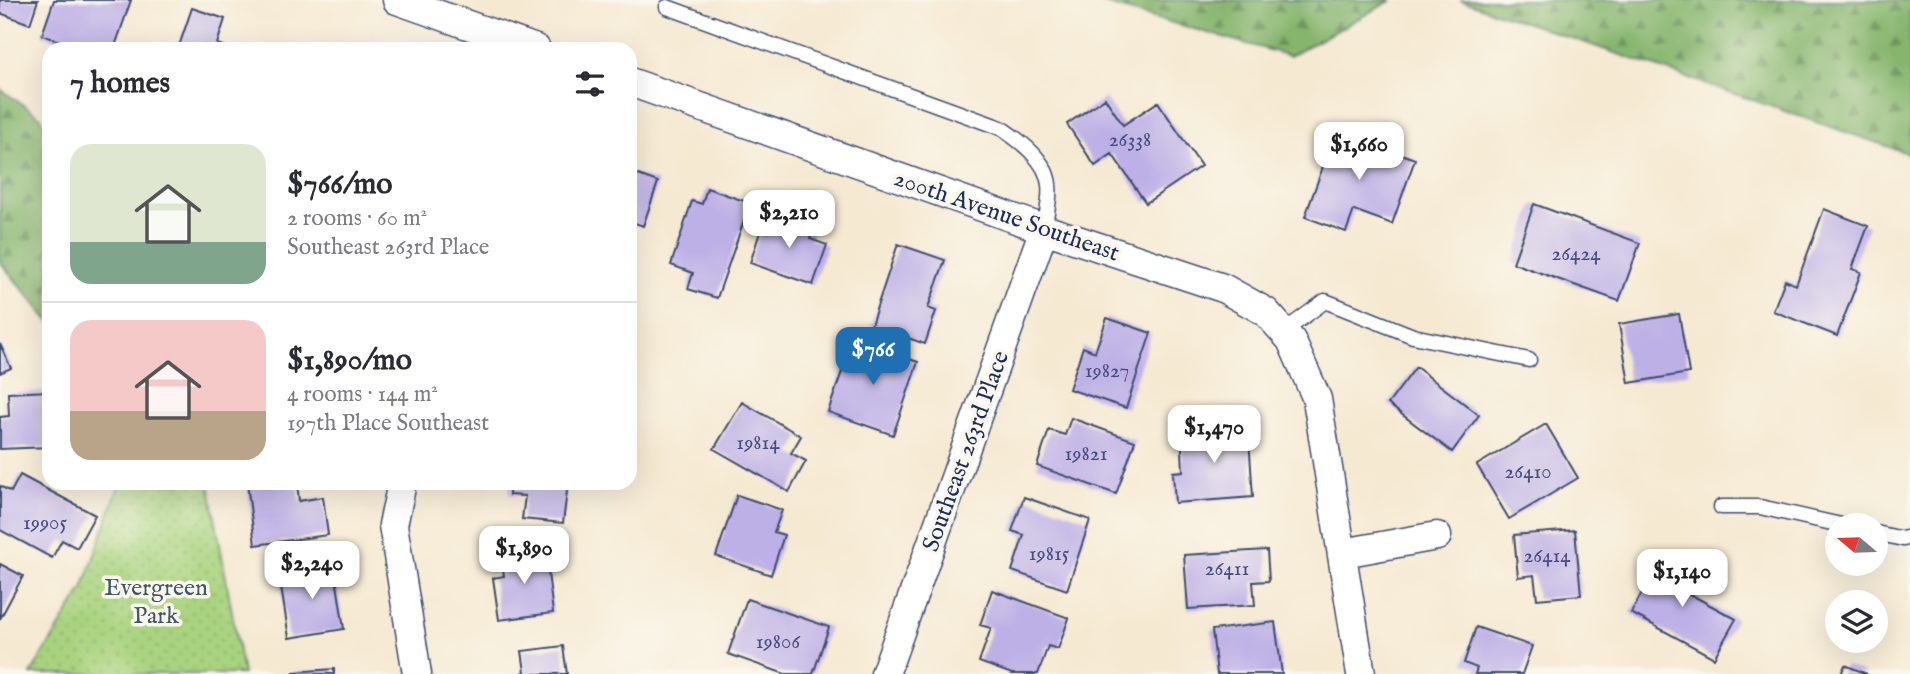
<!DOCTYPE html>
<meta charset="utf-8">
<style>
:root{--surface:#fff;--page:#f2f2f3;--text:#2b2b33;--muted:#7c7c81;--line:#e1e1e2;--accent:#1f6fb2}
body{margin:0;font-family:"IM FELL English",serif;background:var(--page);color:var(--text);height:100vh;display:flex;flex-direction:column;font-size:26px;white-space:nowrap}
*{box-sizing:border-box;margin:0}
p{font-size:23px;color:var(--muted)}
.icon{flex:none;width:38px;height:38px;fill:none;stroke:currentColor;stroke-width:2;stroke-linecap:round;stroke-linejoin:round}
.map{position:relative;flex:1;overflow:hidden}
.panel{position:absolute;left:42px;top:42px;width:595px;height:448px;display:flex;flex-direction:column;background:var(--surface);border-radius:21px;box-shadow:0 7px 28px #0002}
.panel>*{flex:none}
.needle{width:46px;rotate:289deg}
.buttons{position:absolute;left:1825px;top:513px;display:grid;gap:14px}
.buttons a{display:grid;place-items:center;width:63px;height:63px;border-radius:50%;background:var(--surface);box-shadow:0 7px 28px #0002;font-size:35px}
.price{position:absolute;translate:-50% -60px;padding:0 16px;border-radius:14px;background:#fff;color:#222;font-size:23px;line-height:46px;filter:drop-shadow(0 2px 4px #0008)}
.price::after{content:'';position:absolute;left:50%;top:42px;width:21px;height:16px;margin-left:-10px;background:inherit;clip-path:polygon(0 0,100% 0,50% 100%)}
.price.selected{background:var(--accent);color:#fff}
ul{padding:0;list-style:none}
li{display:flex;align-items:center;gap:21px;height:175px;padding:0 28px}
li+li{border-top:2px solid var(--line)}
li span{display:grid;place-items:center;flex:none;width:196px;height:140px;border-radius:21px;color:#555}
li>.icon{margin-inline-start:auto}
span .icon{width:84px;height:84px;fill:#fffc;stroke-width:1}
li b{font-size:30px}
h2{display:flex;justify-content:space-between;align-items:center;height:84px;padding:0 28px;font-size:30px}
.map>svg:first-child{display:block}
.forest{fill:url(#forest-firs);stroke:#507266;stroke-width:2}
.park{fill:url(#park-dots);stroke:#62816e;stroke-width:2}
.building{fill:#bdb0e6}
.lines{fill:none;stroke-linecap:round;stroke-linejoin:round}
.service-casing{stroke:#3c4b6f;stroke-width:17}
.minor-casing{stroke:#3c4b6f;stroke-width:31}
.service{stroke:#fff;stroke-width:14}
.minor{stroke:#fff;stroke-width:28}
.labels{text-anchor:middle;stroke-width:7;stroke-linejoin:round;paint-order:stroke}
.number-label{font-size:21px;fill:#444f80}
.street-label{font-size:24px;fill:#1b2f5e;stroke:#fbf7ec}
.park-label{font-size:24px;fill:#3e5866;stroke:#fbf7ec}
</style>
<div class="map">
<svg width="1910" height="674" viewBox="0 0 1910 674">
<defs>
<pattern id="forest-firs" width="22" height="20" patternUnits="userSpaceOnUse" patternTransform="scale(1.75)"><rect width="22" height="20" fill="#86b56d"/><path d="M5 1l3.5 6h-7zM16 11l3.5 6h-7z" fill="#6d945d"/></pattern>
<pattern id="park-dots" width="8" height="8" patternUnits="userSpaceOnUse" patternTransform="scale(1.75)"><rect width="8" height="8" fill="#a9d37e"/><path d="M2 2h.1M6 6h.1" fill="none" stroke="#91b56f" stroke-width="1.8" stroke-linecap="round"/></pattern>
</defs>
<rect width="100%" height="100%" fill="#fbf7ec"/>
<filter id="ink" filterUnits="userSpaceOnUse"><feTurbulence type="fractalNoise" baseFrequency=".0143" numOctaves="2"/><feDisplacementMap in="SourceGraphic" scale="14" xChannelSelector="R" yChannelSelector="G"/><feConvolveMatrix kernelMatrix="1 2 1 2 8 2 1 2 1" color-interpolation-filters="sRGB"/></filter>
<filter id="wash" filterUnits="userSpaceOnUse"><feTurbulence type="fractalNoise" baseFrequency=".00686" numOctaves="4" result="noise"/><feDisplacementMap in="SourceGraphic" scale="28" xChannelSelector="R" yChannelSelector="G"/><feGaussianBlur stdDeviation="1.57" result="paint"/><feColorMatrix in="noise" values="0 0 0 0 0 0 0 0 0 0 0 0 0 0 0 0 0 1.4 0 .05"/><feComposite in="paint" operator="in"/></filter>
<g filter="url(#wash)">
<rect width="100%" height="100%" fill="#f5e9d2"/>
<!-- forest -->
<path class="forest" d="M1090,0H1392L1290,56Z
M1460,0H1910V154Z
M0,89L41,117L49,137V321L0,262Z"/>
<!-- park -->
<path class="park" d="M120,483H209L243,674H31L83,589Z"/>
<g id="blocks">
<!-- building -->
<path class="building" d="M0,0H38L30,24L0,13Z
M54,0H131L114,49H82L42,35Z
M192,8L225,19L217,44L231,49H178Z
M1105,98L1123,125L1158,102L1201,166L1146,203L1112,154L1095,166L1067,124Z
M1336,130L1415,159L1392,224L1354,210L1346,232L1305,217Z
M630,172L658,182L643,226L630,221Z
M707,188L750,203L717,298L688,289L693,273L671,265L692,201L702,204Z
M1534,204L1640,243L1619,301L1513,263Z
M1824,209L1868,226L1852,269L1861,272L1837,336L1773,311L1785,280L1796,285Z
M775,214L814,227L810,239L827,245L813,285L750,263L761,229L768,232Z
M898,244L945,260L928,308L936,311L925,344L871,325Z
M1679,314L1689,373L1629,383L1619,324Z
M1107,318L1151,333L1126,408L1069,389L1083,347L1095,352Z
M853,340L918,362L893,435L828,412Z
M0,344L11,368L0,373Z
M1416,367L1479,415L1452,452L1388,404Z
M49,391V447L0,449V417L9,416L8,393Z
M742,402L801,436L791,453L806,461L789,492L714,449Z
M1071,418L1135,441L1116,494L1037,466L1049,430L1065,435Z
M1248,424L1253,497L1175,503L1173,472L1183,471L1181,429Z
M1546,424L1578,478L1509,519L1477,465Z
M20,475L95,515L77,548L62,540L52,558L0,530V486L11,492Z
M247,483H297L299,501L323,497L328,535L255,545Z
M510,483H568L563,523L522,519L525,496L509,495Z
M737,495L782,510L774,532L784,535L771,575L716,556Z
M1024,497L1090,520L1067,590L1012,571L1024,535L1012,531Z
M1575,530L1581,595L1537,599L1534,575L1518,577L1514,535Z
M545,548L553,613L499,620L493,578L504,576L501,555Z
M1267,550L1269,581L1253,582L1255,605L1188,609L1184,555Z
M1663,554L1695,571L1684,591L1736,619L1714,658L1631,613Z
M0,564L23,576L0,619Z
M334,565L344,629L289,638L279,574Z
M992,590L1069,618L1058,649L1048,646L1038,674H1012L979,662L991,628L980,625Z
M747,599L829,627L813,674H785L728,654Z
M1275,622L1282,674H1217L1212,630Z
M1476,627L1532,646L1522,674H1475L1477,668L1464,663Z
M563,646L567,674H520L525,672L522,651Z
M1845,665L1867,674H1841Z
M334,669V674H294V672Z"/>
</g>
</g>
<g filter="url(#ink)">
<use href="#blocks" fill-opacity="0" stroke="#3c4b6f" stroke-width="2"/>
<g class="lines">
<defs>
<path id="service" d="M667,7L1001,128C1020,141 1047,160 1049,185C1051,199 1046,215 1044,229
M1283,332L1325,301L1413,336L1529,360
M1721,507H1760L1841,525
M1876,533L1903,539L1910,537"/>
<path id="minor" d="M397,0L536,49
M630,82L1044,229L1223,288L1266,312L1291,340L1317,399L1361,674
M402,483L393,525L417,674
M1343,553L1437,536
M885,674L1044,229"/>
</defs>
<!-- service casing -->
<use href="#service" class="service-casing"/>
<!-- minor casing -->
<use href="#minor" class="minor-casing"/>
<!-- service -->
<use href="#service" class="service"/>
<!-- minor -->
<use href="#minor" class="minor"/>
</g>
</g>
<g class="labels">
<!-- number labels -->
<g class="number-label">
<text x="1130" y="146">26338</text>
<text x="1576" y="260">26424</text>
<text x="1107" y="377">19827</text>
<text x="758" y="449">19814</text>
<text x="1086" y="460">19821</text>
<text x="1528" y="478">26410</text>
<text x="45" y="529">19905</text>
<text x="1049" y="560">19815</text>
<text x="1547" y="562">26414</text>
<text x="1227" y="575">26411</text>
<text x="778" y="648">19806</text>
</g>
<!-- street labels -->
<g class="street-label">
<text transform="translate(1007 215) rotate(19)" y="8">200th Avenue Southeast</text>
<text transform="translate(965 451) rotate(-70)" y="8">Southeast 263rd Place</text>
</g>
<!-- park labels -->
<g class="park-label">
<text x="156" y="595">Evergreen<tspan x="156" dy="28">Park</tspan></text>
</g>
</g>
</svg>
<div class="buttons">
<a><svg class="needle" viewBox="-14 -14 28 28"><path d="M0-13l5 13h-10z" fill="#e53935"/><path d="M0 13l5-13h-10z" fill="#7c7c81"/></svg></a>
<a><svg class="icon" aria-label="layers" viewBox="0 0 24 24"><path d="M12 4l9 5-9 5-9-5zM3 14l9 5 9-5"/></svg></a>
</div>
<b class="price" style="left:1359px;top:182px">$1,660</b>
<b class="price" style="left:789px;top:250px">$2,210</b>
<b class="price selected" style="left:873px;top:387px">$766</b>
<b class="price" style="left:1214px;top:465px">$1,470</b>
<b class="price" style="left:524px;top:586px">$1,890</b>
<b class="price" style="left:312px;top:601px">$2,240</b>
<b class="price" style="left:1682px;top:609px">$1,140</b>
<section class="panel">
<h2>7 homes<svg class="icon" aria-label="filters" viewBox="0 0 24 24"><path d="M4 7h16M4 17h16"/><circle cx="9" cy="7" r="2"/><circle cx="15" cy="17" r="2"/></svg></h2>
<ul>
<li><span style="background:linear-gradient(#dfe7d0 70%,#7fa58c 0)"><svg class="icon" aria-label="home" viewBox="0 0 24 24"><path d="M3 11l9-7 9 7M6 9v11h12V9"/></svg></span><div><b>$766/mo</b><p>2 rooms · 60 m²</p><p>Southeast 263rd Place</p></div></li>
<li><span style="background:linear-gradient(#f6c9c9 65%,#b9a48a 0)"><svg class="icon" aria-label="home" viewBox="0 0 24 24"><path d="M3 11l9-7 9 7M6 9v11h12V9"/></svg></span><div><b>$1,890/mo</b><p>4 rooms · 144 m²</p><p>197th Place Southeast</p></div></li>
</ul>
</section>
</div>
